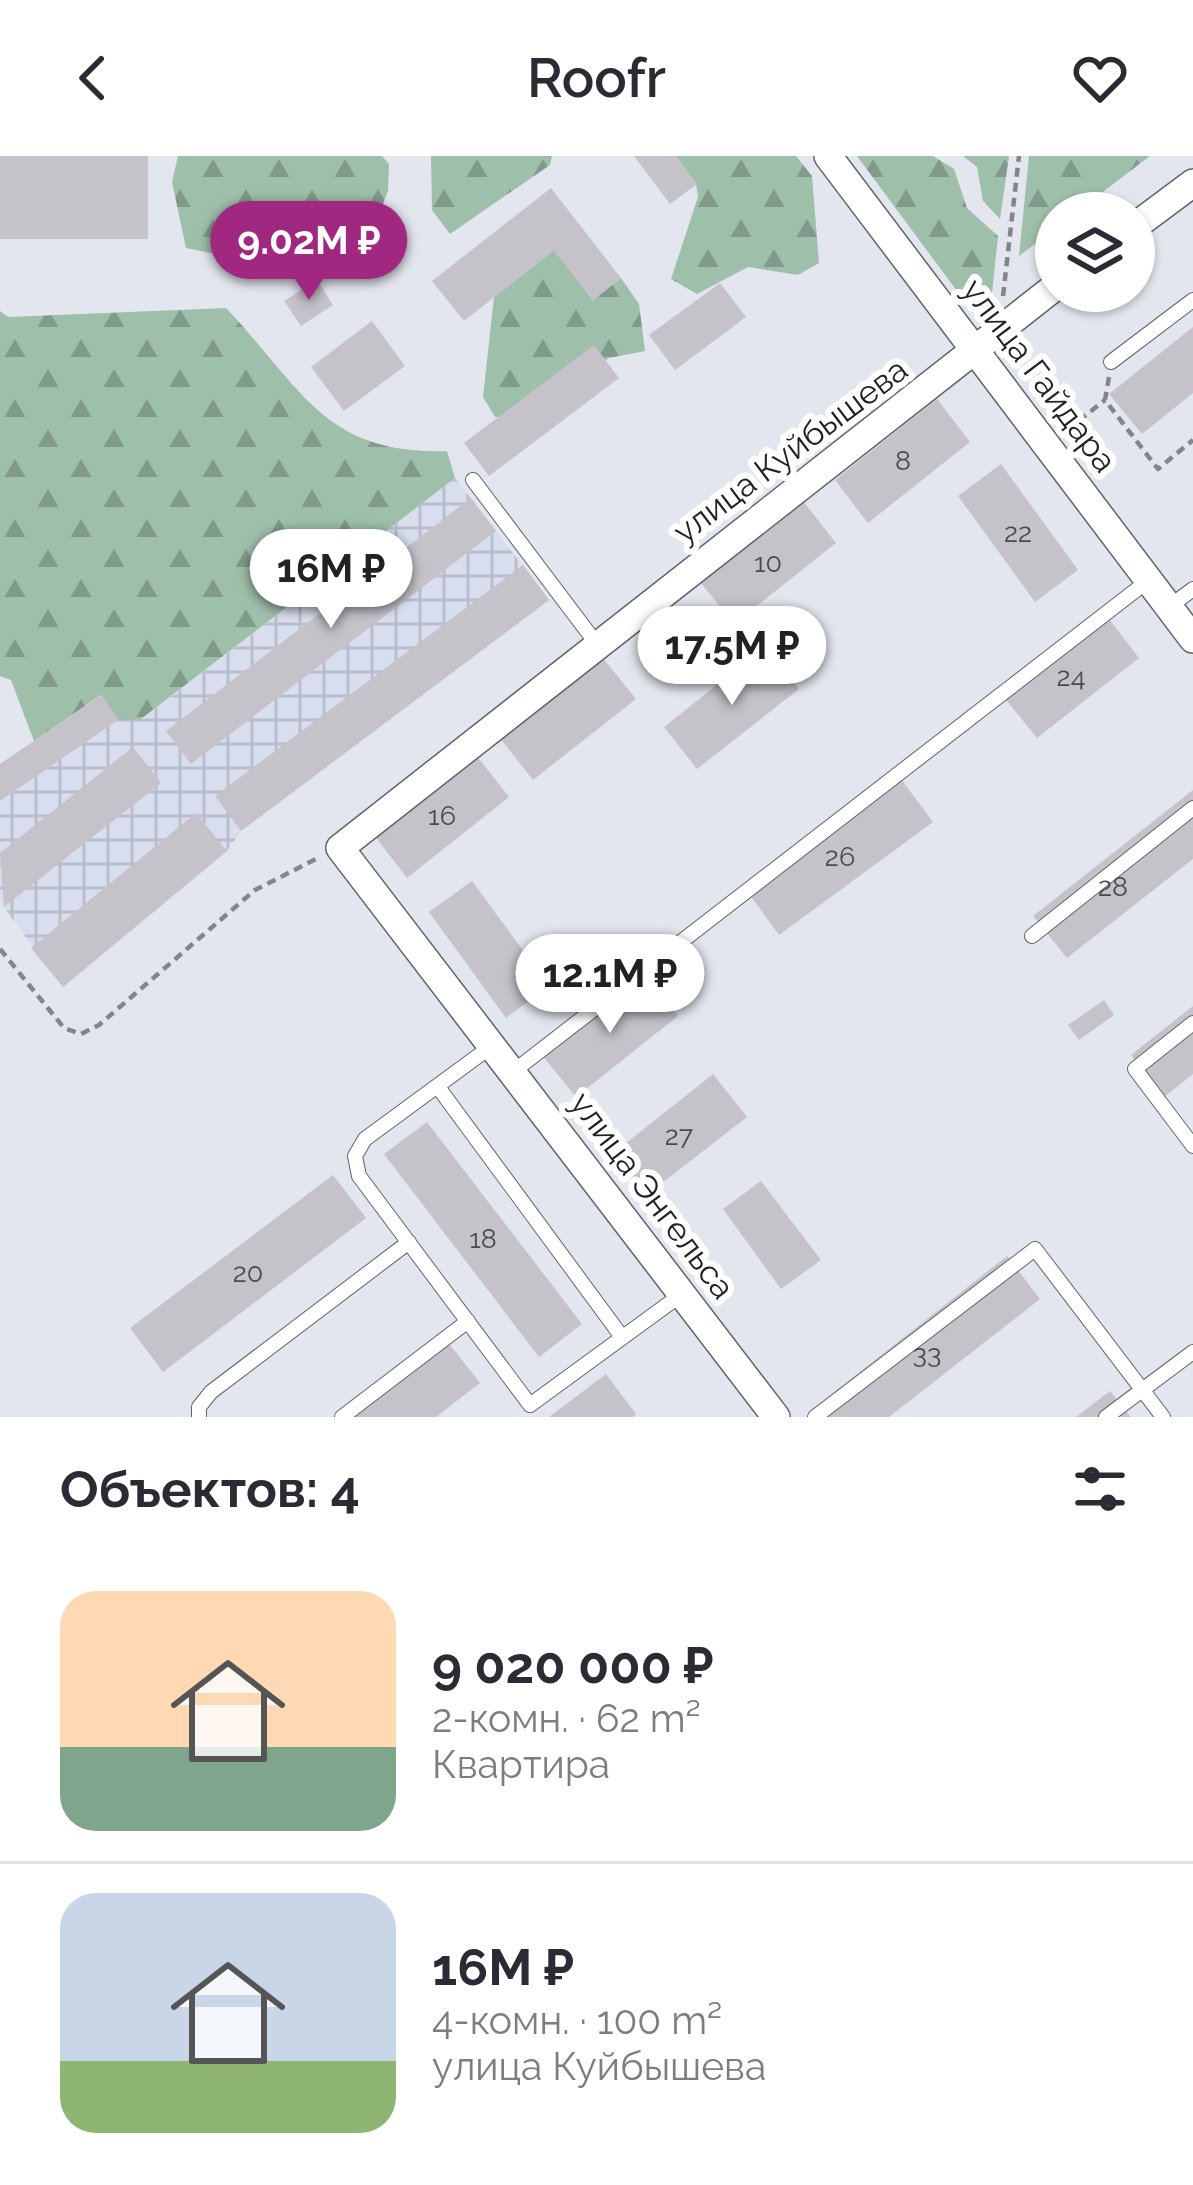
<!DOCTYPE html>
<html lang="ru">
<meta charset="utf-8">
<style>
:root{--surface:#fff;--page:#f7f7f7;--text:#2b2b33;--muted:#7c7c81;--line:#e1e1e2;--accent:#a02880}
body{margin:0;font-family:Raleway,sans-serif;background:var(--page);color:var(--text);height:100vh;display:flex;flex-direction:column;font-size:45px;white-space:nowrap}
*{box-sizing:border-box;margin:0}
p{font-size:39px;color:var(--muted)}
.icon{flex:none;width:66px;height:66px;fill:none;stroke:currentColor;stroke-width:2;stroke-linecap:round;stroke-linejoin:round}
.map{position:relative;height:1261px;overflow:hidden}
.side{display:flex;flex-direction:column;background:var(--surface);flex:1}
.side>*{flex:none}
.buttons{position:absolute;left:1035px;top:36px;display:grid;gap:24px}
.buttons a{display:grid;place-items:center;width:120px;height:120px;border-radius:50%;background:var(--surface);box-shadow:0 3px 9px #0004;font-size:60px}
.price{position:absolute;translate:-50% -102px;padding:0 27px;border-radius:42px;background:#fff;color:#222;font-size:39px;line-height:78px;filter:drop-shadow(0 3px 6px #0008)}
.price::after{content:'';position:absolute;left:50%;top:72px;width:36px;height:27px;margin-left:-18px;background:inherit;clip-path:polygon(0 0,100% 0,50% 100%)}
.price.current{background:var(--accent);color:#fff}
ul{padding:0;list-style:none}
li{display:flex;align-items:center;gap:36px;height:300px;padding:0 60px}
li+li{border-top:3px solid var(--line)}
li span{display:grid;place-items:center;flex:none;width:336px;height:240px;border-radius:36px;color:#555}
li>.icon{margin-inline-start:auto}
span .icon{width:144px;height:144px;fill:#fffc;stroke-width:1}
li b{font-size:51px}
h2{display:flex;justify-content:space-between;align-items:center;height:144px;padding:0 60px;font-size:51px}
header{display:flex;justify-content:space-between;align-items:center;height:156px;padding:0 60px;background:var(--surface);font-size:54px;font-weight:600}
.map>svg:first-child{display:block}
.industrial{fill:url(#industrial-grid)}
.forest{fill:url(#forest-firs)}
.building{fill:#c6c2ca}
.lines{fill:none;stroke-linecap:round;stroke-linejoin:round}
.service-casing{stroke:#60636a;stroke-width:16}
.minor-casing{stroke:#60636a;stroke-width:30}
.path{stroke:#83858a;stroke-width:4.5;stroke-dasharray:9 6;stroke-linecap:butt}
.service{stroke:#fff;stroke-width:14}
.minor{stroke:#fff;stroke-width:27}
.labels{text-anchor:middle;stroke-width:12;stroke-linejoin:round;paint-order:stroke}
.number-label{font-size:27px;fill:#4a4a4e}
.street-label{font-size:33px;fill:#212225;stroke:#fff}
</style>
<header><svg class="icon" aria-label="back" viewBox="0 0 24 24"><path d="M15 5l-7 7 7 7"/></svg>Roofr<svg class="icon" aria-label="heart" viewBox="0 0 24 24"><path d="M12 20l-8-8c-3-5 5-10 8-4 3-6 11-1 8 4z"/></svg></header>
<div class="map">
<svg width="1193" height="1261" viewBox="0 0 1193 1261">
<defs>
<pattern id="industrial-grid" width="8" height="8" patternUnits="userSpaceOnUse" patternTransform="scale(3)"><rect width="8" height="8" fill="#d9deee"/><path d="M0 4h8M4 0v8" fill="none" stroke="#babecc"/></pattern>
<pattern id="forest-firs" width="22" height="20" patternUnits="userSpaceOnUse" patternTransform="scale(3)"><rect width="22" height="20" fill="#9ebfaa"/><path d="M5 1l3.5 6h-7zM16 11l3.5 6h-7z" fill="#809b8a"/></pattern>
</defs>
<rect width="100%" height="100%" fill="#e3e6ee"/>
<!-- industrial -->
<path class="industrial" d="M455,322L549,444L241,675L227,695L63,831L0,746V608L102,539L142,563Z"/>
<!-- forest -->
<path class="forest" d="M178,0H382L389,8L388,35L374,70L290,113L186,92L172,26Z
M431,0H552L550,9L450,78L432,54Z
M676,0H796L812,20L819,107L798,119L748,111L697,138L671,123L698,41L696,28Z
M857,0H933L954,13L967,52L998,80L990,157L971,154Z
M963,0H1009L1000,63L983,45L977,11Z
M1029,0H1150L1075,57H1056V72L1019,100Z
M554,94L593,144L621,122L639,148L645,195L609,202L528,263L495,261L483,241L494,141Z
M226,152C302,232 324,299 447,295L455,322L141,563L118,564L101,539L34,585L11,524L0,520V155L8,161Z"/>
<!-- building -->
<path class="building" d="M0,0H148V83H0Z
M634,0H676L697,28L670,48Z
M551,32L621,122L593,144L554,94L464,165L432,125Z
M317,124L333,149L301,170L284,145Z
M720,127L746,161L675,214L649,179Z
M372,165L405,210L344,255L311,211Z
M1193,171V237L1142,278L1109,238Z
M594,189L619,222L489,320L464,287Z
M937,243L970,286L868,367L835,324Z
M1001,308L1078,414L1035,446L958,340Z
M471,342L496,375L191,608L166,575Z
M803,345L836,387L734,468L700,426Z
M523,409L549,444L241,675L215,640Z
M1106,459L1139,502L1037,582L1003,540Z
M766,490L799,533L697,613L664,571Z
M602,501L636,543L533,624L500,582Z
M102,539L118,564L0,645V608Z
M133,591L161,627L4,751L0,697Z
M476,599L509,641L407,722L374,679Z
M901,623L933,666L779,779L747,735Z
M1193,634V703L1067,802L1033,760Z
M196,657L227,695L63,831L31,792Z
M472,725L549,830L506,862L429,756Z
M645,818L678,860L576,941L542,899Z
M1104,844L1114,859L1079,884L1068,869Z
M1193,850V918L1164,941L1131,899Z
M713,918L747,961L644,1041L611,999Z
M427,966L582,1168L539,1201L384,998Z
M333,1019L366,1062L163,1216L130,1172Z
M761,1025L821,1104L781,1133L723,1053Z
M1007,1100L1040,1143L889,1261H820L814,1252Z
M447,1185L480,1227L436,1261H348Z
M606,1218L636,1258L633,1261H549Z
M1110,1235L1131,1261H1076Z"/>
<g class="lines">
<defs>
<path id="service" d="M1111,206L1193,144
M473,324L596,487
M1169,451L1193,433
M1032,780L1193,652
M1193,867L1135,913L1193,990
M493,889L365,983L355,1000L359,1020L530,1249L682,1138
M514,915L1149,424
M438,931L622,1181
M199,1261V1251L211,1236L409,1086
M342,1261L468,1165
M815,1261L1035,1093L1163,1261
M1106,1261L1193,1196"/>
<path id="minor" d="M828,0L1193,483
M1134,71L1193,27
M776,1261L340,692L1056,130"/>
</defs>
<!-- service casing -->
<use href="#service" class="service-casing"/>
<!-- minor casing -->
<use href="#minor" class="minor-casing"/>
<!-- path -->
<path class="path" d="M1003,140L1019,0
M1109,221L1105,244L1158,313L1193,284
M1067,274L1105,244
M0,793L64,872L81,878L99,869L255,734L318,702"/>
<!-- service -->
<use href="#service" class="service"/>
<!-- minor -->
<use href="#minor" class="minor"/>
</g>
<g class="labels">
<!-- number labels -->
<g class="number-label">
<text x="903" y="314">8</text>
<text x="1018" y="386">22</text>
<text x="768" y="416">10</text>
<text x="1071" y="530">24</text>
<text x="442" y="669">16</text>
<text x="840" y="710">26</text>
<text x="1113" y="740">28</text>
<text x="679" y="989">27</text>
<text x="483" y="1092">18</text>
<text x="248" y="1126">20</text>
<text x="927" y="1207">33</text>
</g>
<!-- street labels -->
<g class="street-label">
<text transform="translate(1040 219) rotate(53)" y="12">улица Гайдара</text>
<text transform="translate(790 294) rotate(-37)" y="12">улица Куйбышева</text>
<text transform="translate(653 1039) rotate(53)" y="12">улица Энгельса</text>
</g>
</g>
</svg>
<div class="buttons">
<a><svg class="icon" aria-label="layers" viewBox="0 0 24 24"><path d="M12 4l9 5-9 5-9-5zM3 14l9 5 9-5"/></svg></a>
</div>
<b class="price current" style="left:309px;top:147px">9.02M ₽</b>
<b class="price" style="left:331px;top:475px">16M ₽</b>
<b class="price" style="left:732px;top:552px">17.5M ₽</b>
<b class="price" style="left:610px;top:880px">12.1M ₽</b>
</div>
<section class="side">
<h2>Объектов: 4<svg class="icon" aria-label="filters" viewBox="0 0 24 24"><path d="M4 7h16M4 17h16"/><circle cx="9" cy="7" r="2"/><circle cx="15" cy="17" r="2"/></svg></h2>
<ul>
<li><span style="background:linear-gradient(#ffd9b3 65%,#7fa58c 0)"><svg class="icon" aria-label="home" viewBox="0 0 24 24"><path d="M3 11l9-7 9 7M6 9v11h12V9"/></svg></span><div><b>9 020 000 ₽</b><p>2-комн. · 62 m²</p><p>Квартира</p></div></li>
<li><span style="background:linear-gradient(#c9d6e8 70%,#8fb573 0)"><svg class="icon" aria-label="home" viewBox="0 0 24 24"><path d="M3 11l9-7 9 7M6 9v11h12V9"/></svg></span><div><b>16M ₽</b><p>4-комн. · 100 m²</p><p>улица Куйбышева</p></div></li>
</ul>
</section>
